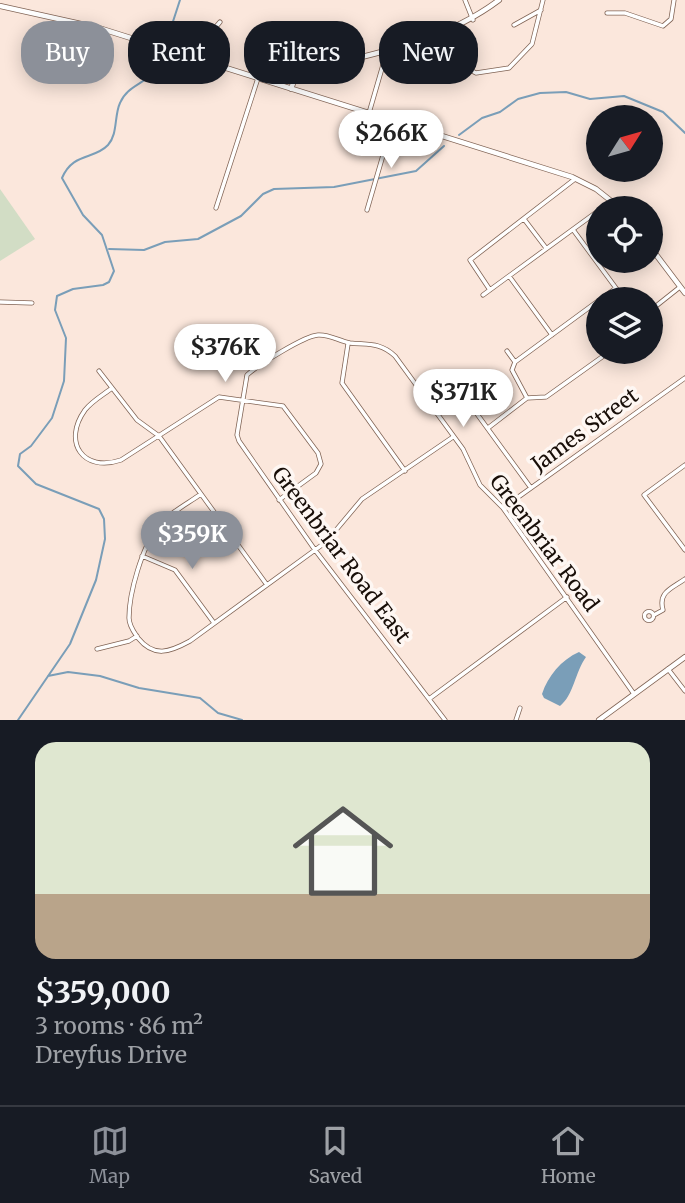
<!DOCTYPE html>
<meta charset="utf-8">
<style>
:root{--surface:#171b24;--page:#20242c;--text:#f1f3f6;--muted:#9ea1a6;--line:#363941;--accent:#8c9099}
body{margin:0;font-family:Merriweather,serif;background:var(--page);color:var(--text);height:100vh;display:flex;flex-direction:column;font-size:26px;white-space:nowrap}
*{box-sizing:border-box;margin:0}
p{font-size:23px;color:var(--muted)}
.icon{flex:none;width:38px;height:38px;fill:none;stroke:currentColor;stroke-width:2;stroke-linecap:round;stroke-linejoin:round}
.map{position:relative;height:720px;overflow:hidden}
.details{display:flex;flex-direction:column;background:var(--surface);flex:1}
.details>*{flex:none}
.guide{position:absolute;left:21px;top:21px;width:644px;height:63px;display:flex;gap:14px}
.needle{width:46px;rotate:53deg}
.tools{position:absolute;left:586px;top:105px;display:grid;gap:14px}
.tools a{display:grid;place-items:center;width:77px;height:77px;border-radius:50%;background:var(--surface);box-shadow:0 4px 18px #0003;font-size:35px}
.price{position:absolute;translate:-50% -60px;padding:0 16px;border-radius:24px;background:#fff;color:#222;font-size:23px;line-height:46px;filter:drop-shadow(0 2px 4px #0008)}
.price::after{content:'';position:absolute;left:50%;top:42px;width:21px;height:16px;margin-left:-10px;background:inherit;clip-path:polygon(0 0,100% 0,50% 100%)}
.price.current{background:var(--accent);color:#fff}
ul{padding:0;list-style:none}
li{display:grid;align-content:center;gap:14px;height:371px;padding:0 35px}
li span{display:grid;place-items:center;height:217px;border-radius:21px;color:#555}
li>.icon{margin-inline-start:auto}
span .icon{width:126px;height:126px;fill:#fffc;stroke-width:1}
li b{font-size:30px}
.chip{padding:0 24px;border-radius:28px;background:var(--surface);box-shadow:0 4px 18px #0003;font-size:24px;line-height:63px}
.chip.current{background:var(--accent);color:#fff}
.dock{display:flex;justify-content:space-around;align-items:center;height:98px;border-top:2px solid var(--line);background:var(--surface);font-size:19px;color:var(--muted)}
.dock a{display:grid;justify-items:center;gap:4px}
.dock .current{color:var(--accent)}
.map>svg:first-child{display:block}
.green{fill:#d2ddc5}
.water{fill:#7a9eb8}
.lines{fill:none;stroke-linecap:round;stroke-linejoin:round}
.stream{stroke:#7a9eb8;stroke-width:2}
.minor-casing{stroke:#816455;stroke-width:5}
.tertiary-casing{stroke:#816455;stroke-width:6}
.minor{stroke:#fff;stroke-width:3.5}
.tertiary{stroke:#fff;stroke-width:4.5}
.labels{text-anchor:middle;stroke-width:7;stroke-linejoin:round;paint-order:stroke}
.street-label{font-size:21px;fill:#180e08;stroke:#fef7f3}
</style>
<div class="map">
<svg width="685" height="720" viewBox="0 0 685 720">
<rect width="100%" height="100%" fill="#fbe7dc"/>
<!-- green -->
<path class="green" d="M0,189L35,239L0,261Z"/>
<!-- water -->
<path class="water" d="M579,652L586,657C575,672 574,695 560,706L544,698L542,694C548,676 561,660 579,652Z"/>
<g class="lines">
<!-- stream -->
<path class="stream" d="M165,46L180,0
M459,135L482,118L500,112L518,99L540,93L566,92L590,99L624,96L663,112L685,133
M109,249L144,250L165,242L198,239L241,216L263,194L274,189L334,187L416,171L444,146
M48,676L68,672L100,676L139,688L200,698L218,713L242,720
M18,720L70,644L96,580L105,539L104,519L99,509L36,484L18,466L20,454L31,446L52,418L64,381L66,338L55,310L57,296L73,289L103,285L109,282L114,271L102,235L83,215L62,178C73,152 94,160 108,145C118,134 114,116 120,103C126,88 140,85 151,75C158,68 160,59 164,51"/>
<defs>
<path id="minor" d="M465,0L473,20
M607,13H625L663,26L671,19L674,0
M514,25L541,10
M435,35L456,52L460,65L476,73L509,68L532,44L543,0
M195,59L202,43L220,22
M369,113L387,51
M216,208L258,78
M602,208L612,201
M367,210L393,121
M524,219L546,248
M574,231L624,299
M509,276L552,335
M490,290L470,260L575,179
M483,295L598,211
M601,299L616,288
M0,302L32,303
M651,310L680,287
M348,344L342,383L405,471
M507,351L515,362L512,370L527,398
M515,362L598,301
M99,371L137,420L159,436L267,585
M453,381L531,488
M112,388C103,395 92,401 85,410C62,442 83,473 121,460L219,397L283,406L318,453L321,464L316,473L279,500
M527,398L546,397L609,352
M488,428L527,398
M685,465L644,495L685,550
M201,494C187,504 169,513 158,527C142,547 129,593 129,618C129,626 134,632 138,638C154,658 170,652 190,641L326,542L362,499L453,437
M503,508L685,378
M142,556L175,570L214,623
M644.5 616a4.5 4.5 0 1 1 9 0a4.5 4.5 0 1 1-9 0Z
M654,615L663,610C658,592 671,589 685,579
M97,649L129,641L137,636
M668,669L685,691
M429,699L567,597
M445,720L315,550L239,441L237,435L247,375C258,365 304,336 318,335C329,334 339,341 350,343C368,345 380,342 395,356L463,449L480,485L503,508L634,694
M516,720L520,708"/>
<path id="tertiary" d="M0,6L99,28L572,177L596,189L620,208
M291,89L295,78L304,71C372,54 442,43 499,0
M651,248L685,293
M599,720L685,657"/>
</defs>
<!-- minor casing -->
<use href="#minor" class="minor-casing"/>
<!-- tertiary casing -->
<use href="#tertiary" class="tertiary-casing"/>
<!-- minor -->
<use href="#minor" class="minor"/>
<!-- tertiary -->
<use href="#tertiary" class="tertiary"/>
</g>
<g class="labels">
<!-- street labels -->
<g class="street-label">
<text transform="translate(585 430) rotate(-36)" y="7">James Street</text>
<text transform="translate(544 543) rotate(53)" y="7">Greenbriar Road</text>
<text transform="translate(341 555) rotate(53)" y="7">Greenbriar Road East</text>
</g>
</g>
</svg>
<div class="tools">
<a><svg class="needle" viewBox="-14 -14 28 28"><path d="M0-13l5 13h-10z" fill="#e53935"/><path d="M0 13l5-13h-10z" fill="#9ea1a6"/></svg></a>
<a><svg class="icon" aria-label="locate" viewBox="0 0 24 24"><circle cx="12" cy="12" r="6"/><path d="M12 2v4M12 18v4M2 12h4M18 12h4"/></svg></a>
<a><svg class="icon" aria-label="layers" viewBox="0 0 24 24"><path d="M12 4l9 5-9 5-9-5zM3 14l9 5 9-5"/></svg></a>
</div>
<b class="price" style="left:391px;top:170px">$266K</b>
<b class="price" style="left:225px;top:384px">$376K</b>
<b class="price" style="left:463px;top:429px">$371K</b>
<b class="price current" style="left:192px;top:571px">$359K</b>
<div class="guide">
<a class="chip current">Buy</a>
<a class="chip">Rent</a>
<a class="chip">Filters</a>
<a class="chip">New</a>
</div>
</div>
<section class="details">
<ul>
<li><span style="background:linear-gradient(#dfe7d0 70%,#b9a48a 0)"><svg class="icon" aria-label="home" viewBox="0 0 24 24"><path d="M3 11l9-7 9 7M6 9v11h12V9"/></svg></span><div><b>$359,000</b><p>3 rooms · 86 m²</p><p>Dreyfus Drive</p></div></li>
</ul>
</section>
<nav class="dock">
<a class="current"><svg class="icon" aria-label="map" viewBox="0 0 24 24"><path d="M3 6l6-2 6 2 6-2v14l-6 2-6-2-6 2zM9 4v14M15 6v14"/></svg>Map</a>
<a><svg class="icon" aria-label="saved" viewBox="0 0 24 24"><path d="M7 4h10v16l-5-4-5 4z"/></svg>Saved</a>
<a><svg class="icon" aria-label="home" viewBox="0 0 24 24"><path d="M3 11l9-7 9 7M6 9v11h12V9"/></svg>Home</a>
</nav>
